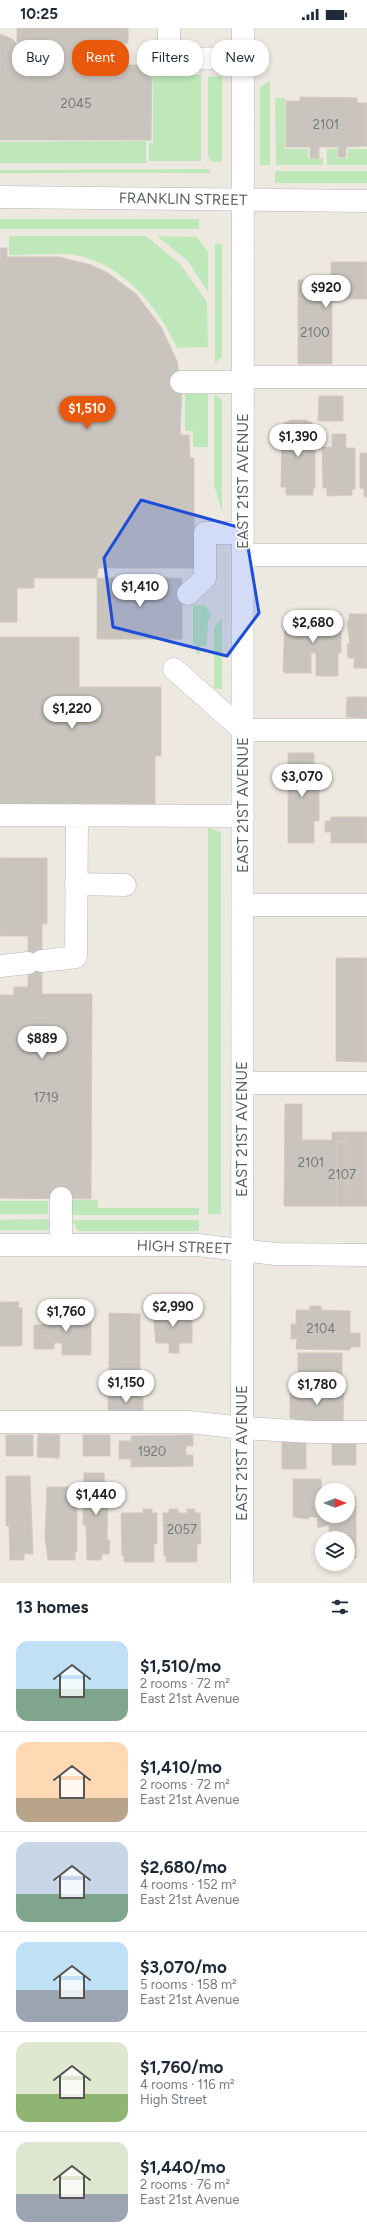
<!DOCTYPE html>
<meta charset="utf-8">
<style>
:root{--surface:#fff;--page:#f2f2f3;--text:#1f2937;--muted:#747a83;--line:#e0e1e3;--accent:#ea580c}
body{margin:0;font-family:Figtree,sans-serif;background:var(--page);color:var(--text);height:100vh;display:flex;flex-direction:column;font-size:15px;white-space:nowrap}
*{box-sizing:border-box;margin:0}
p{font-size:13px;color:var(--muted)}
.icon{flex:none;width:22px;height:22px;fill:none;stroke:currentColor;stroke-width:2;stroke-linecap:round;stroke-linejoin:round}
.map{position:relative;height:1555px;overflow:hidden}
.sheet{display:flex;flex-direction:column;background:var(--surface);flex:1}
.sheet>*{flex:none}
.hud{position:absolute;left:12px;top:12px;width:343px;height:36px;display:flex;gap:8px}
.needle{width:26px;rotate:90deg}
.controls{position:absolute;left:315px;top:1455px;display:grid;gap:8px}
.controls a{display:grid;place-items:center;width:40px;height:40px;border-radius:50%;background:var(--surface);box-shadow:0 2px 6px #0003;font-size:20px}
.price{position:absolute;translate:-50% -34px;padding:0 9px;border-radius:14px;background:#fff;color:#222;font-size:13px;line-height:26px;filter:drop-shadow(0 1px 2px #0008)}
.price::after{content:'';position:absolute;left:50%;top:24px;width:12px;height:9px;margin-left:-6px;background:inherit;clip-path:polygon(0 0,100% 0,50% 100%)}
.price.selected{background:var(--accent);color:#fff}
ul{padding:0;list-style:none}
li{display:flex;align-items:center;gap:12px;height:100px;padding:0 16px}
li+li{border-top:1px solid var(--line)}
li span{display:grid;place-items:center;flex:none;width:112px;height:80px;border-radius:12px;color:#555}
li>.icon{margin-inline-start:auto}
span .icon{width:48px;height:48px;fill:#fffc;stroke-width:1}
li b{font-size:17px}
h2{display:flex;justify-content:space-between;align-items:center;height:48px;padding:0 16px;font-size:17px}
.tag{padding:0 14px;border-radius:16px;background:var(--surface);box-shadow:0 2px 6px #0003;font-size:14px;line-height:36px}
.tag.selected{background:var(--accent);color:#fff}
.status{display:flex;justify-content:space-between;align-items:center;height:28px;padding:0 20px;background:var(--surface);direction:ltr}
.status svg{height:11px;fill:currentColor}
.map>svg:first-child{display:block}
.green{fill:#bfe8ba}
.building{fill:#c9c4bd;stroke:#d3cabe}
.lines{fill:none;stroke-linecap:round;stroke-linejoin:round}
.minor-casing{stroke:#b3b8bd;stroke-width:23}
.minor{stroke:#fff;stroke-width:22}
.marked{fill:#1d4ed8;fill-opacity:0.2;stroke:#1d4ed8;stroke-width:3;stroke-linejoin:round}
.labels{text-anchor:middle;stroke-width:3.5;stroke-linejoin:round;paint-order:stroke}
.number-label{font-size:13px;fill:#75787a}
.street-label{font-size:15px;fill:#595f63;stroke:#fff}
</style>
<div class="status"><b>10:25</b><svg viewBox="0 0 49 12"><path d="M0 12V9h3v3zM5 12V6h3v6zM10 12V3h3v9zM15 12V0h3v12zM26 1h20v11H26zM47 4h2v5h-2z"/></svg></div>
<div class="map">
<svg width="367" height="1555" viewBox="0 0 367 1555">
<rect width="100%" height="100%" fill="#eee9e0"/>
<!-- green -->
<path class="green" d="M153,47H201V133H149V115H153Z
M222,48V134H212L208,128V49Z
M270,53V137H260V59Z
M275,70H285V121H308V130H323V137H276Z
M146,113V135H0V114Z
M327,121H337V130H348V121H367V137H327Z
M209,141L210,145H0V142Z
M275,143H367V155H275Z
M0,191H199V201H0Z
M9,208H146L181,237L207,274L208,319L177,320C159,279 121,234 74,227C53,224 30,227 9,227Z
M157,208L197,209L208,224V264L187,232Z
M215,216H222V329L215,335Z
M185,366H208V419H193V403H185Z
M214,366L222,372V484L214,457Z
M193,577H204L212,586L208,594L207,618H200V626H196V617H193Z
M222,589V661H214V600Z
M208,800L221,804V1186H208Z
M72,1172H98V1180H199V1187H72Z
M0,1173H48V1186H0Z
M49,1191V1202H0V1192Z
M72,1192H199V1203H78Z"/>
<!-- building -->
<path class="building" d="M17,0H128V15H78V37H152L151,112H0V6L12,11L17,16Z
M300,69L357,70V75H367V118L346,119V129H338V119H319V130H310V119H286V73H300Z
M0,220H7V229H59L91,237L108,245L136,266L161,299L177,333L182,362L180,407H189L190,430H194V540H98L97,550H34V560H17V594H0Z
M331,234H367V271H332V336H298V252H331Z
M319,368H343V393H318Z
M291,392H306L312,395V404H315V460H313V467H286V459H281L282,404H283L284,395Z
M332,406H346V420H355V461H352V467L327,468V460H323L322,419H332Z
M360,425H367V469H364V461L360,460Z
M97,550H182V611H97Z
M311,586H341V625H338V648H316V625H311V645H285L283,643L285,593H299V587Z
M349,586H367V640H354V628L353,630H348L347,616H350L347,593H349Z
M0,609H79V659H161V728H155V776H0Z
M347,669H367V690L346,689Z
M288,725H314V747H319V793H314V815H288Z
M331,789H367V815H331V804H325V793H331Z
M0,830H47V896H42V966H92L91,1171L0,1170V967H14V959H28V908H0Z
M336,930H367V1034L336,1033Z
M285,1076H302V1112H332V1104H367V1178H347V1113H337V1178H284Z
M337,1113H347V1178H337Z
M0,1274H19L18,1280H22V1318H0Z
M310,1278H321V1282L350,1283V1305H360V1319H350V1322L296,1321L297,1311H291V1296H296V1282H310Z
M61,1280H66V1282L70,1283H80V1286H91V1327H62V1315H54V1321H34V1297H49V1282H61Z
M159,1280L169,1282V1280H181V1286L187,1285V1287H192V1315H179V1325H169V1315H156L153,1285L159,1282Z
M109,1285L140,1286V1348H145L144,1362H131V1358H109Z
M298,1325H342V1360H298Z
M297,1363H344L343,1393H296V1391L290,1390V1366H297Z
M108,1364H143V1388H108Z
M38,1406L60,1407L59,1430L37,1429Z
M6,1407H33V1428H6Z
M83,1407H110V1428H83Z
M193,1407V1418H186V1427H193V1438L131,1439V1431H119V1413H131V1408Z
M282,1412H306V1441H282Z
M332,1416H356V1437H332Z
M84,1445H104L105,1466H108L107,1512H110L109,1526H102L101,1532H87L86,1497H83Z
M6,1448H30L33,1526H24V1532H10L9,1498H6Z
M293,1451H321L322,1488H348V1469H356V1530H348V1510H329V1497L318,1500L317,1489H309V1491L293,1489Z
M47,1459H74V1463H70V1474H77V1524H75V1532H48L45,1510Z
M143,1481H152V1485H157V1516H154V1534H124V1527L122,1528L121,1485H143Z
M169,1481H178V1485H187V1481H195V1485H200L201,1516H197V1534H166V1528H164L163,1485H169Z"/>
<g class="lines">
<defs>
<path id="minor" d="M169,0V31L243,30
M0,169L367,173
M243,349H367
M181,354H243
M243,527H367
M188,566L205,550V505H243
M174,641L243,702H367
M0,787L243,788
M76,856L125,857
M243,877H367
M42,933L76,929L77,787
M0,938L28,935
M242,1055H367
M61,1170V1217
M0,1217H197L276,1226L367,1227
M0,1394H189L243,1400L312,1404H367
M242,1555L243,0"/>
</defs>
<!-- minor casing -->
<use href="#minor" class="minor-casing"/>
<!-- minor -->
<use href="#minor" class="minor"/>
</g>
<!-- marked area -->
<path class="marked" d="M141,472L245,501L259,585L227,628L113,599L104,530Z"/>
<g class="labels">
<!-- number labels -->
<g class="number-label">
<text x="76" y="80">2045</text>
<text x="326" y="101">2101</text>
<text x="315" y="309">2100</text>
<text x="46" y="1074">1719</text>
<text x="311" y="1139">2101</text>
<text x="342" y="1151">2107</text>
<text x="321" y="1305">2104</text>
<text x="152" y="1428">1920</text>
<text x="182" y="1506">2057</text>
</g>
<!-- street labels -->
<g class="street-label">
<text transform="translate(183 171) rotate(1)" y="5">FRANKLIN STREET</text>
<text transform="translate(243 453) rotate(-90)" y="5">EAST 21ST AVENUE</text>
<text transform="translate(243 777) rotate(-90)" y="5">EAST 21ST AVENUE</text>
<text transform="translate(242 1101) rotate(-90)" y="5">EAST 21ST AVENUE</text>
<text transform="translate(184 1219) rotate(2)" y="5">HIGH STREET</text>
<text transform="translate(242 1425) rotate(-90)" y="5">EAST 21ST AVENUE</text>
</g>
</g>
</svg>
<div class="controls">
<a><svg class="needle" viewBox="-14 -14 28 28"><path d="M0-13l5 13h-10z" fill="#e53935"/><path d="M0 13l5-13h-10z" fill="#747a83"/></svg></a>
<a><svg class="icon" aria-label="layers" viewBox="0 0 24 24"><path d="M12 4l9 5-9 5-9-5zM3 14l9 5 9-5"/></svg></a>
</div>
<b class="price" style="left:326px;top:281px">$920</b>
<b class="price selected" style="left:87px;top:402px">$1,510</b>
<b class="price" style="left:298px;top:430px">$1,390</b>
<b class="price" style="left:140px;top:580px">$1,410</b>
<b class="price" style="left:313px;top:616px">$2,680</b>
<b class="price" style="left:72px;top:702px">$1,220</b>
<b class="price" style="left:302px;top:770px">$3,070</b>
<b class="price" style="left:42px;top:1032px">$889</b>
<b class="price" style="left:173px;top:1300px">$2,990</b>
<b class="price" style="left:66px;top:1305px">$1,760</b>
<b class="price" style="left:126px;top:1376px">$1,150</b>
<b class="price" style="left:317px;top:1378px">$1,780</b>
<b class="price" style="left:96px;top:1488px">$1,440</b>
<div class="hud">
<a class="tag">Buy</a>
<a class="tag selected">Rent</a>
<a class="tag">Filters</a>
<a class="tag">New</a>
</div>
</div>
<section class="sheet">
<h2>13 homes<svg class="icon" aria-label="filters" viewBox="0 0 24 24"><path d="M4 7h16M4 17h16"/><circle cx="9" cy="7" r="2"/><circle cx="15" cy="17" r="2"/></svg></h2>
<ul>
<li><span style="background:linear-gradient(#bfe0f5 60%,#7fa58c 0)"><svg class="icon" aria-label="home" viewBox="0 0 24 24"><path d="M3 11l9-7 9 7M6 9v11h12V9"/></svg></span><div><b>$1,510/mo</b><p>2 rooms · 72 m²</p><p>East 21st Avenue</p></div></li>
<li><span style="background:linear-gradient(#ffd9b3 70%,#b9a48a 0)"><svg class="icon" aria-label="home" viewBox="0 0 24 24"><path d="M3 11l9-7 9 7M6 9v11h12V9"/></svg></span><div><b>$1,410/mo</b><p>2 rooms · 72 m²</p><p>East 21st Avenue</p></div></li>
<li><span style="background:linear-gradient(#c9d6e8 65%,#7fa58c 0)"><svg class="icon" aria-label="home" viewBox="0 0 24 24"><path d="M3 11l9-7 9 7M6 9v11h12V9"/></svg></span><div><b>$2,680/mo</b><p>4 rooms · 152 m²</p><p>East 21st Avenue</p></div></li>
<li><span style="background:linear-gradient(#bfe0f5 60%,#9aa5b1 0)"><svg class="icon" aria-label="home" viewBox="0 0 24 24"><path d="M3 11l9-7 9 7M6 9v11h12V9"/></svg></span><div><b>$3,070/mo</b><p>5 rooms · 158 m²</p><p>East 21st Avenue</p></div></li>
<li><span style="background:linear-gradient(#dfe7d0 65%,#8fb573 0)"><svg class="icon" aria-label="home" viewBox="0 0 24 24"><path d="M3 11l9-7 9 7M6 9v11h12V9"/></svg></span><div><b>$1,760/mo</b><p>4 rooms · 116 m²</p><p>High Street</p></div></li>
<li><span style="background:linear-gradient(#dfe7d0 65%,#9aa5b1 0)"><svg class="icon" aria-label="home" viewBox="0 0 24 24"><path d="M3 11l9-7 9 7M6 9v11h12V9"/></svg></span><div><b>$1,440/mo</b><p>2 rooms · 76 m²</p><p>East 21st Avenue</p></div></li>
</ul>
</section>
